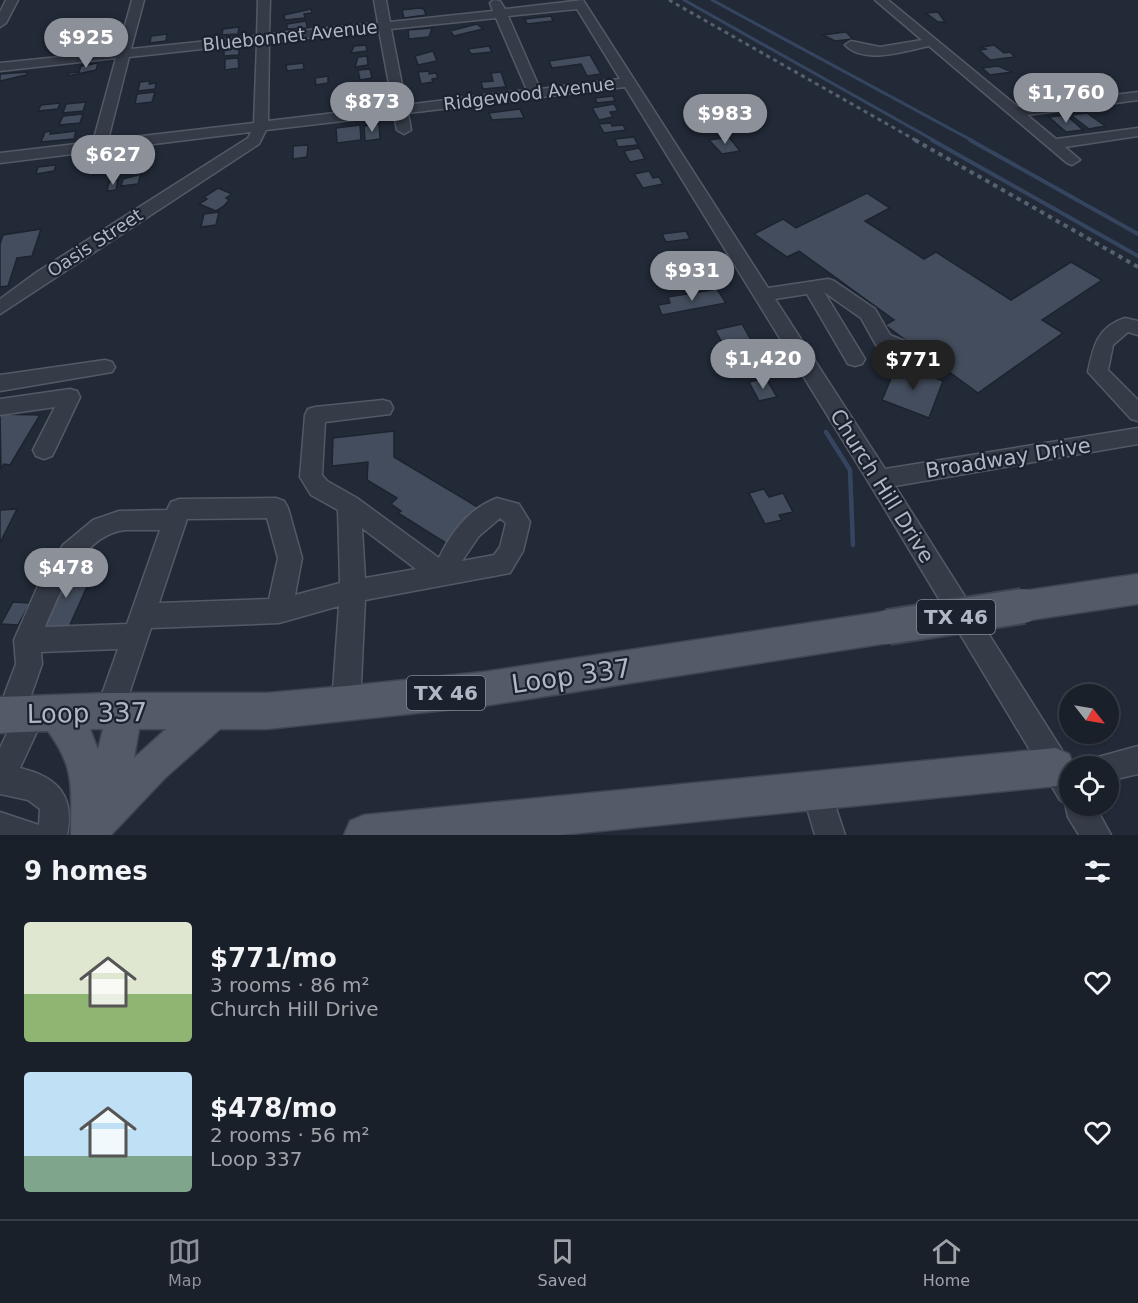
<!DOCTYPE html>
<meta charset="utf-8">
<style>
:root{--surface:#1a202a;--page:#272d36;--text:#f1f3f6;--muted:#9fa3a8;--line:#383e47;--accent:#8c9099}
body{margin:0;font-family:"DejaVu Sans",sans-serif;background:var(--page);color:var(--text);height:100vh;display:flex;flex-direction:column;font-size:22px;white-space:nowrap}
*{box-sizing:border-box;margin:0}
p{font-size:20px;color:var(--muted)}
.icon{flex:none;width:33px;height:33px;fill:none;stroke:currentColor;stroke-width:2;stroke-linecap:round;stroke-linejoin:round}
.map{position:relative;height:835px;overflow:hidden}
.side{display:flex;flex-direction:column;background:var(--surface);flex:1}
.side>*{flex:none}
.needle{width:39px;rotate:121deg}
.tools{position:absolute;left:1059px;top:684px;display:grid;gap:12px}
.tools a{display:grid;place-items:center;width:60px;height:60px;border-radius:50%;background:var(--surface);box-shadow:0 2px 4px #0004,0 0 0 2px var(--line);font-size:30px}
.price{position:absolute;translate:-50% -51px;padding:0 14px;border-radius:21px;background:var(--accent);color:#fff;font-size:20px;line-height:39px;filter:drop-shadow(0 2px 3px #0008)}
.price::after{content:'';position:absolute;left:50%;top:36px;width:18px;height:14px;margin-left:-9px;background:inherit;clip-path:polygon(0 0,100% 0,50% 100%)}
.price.selected{background:#222;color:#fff}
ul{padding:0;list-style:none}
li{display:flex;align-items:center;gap:18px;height:150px;padding:0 24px}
li span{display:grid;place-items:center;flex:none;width:168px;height:120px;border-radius:6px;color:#555}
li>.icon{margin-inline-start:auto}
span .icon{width:72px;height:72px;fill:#fffc;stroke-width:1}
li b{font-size:26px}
h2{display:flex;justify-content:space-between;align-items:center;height:72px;padding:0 24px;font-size:26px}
.tab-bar{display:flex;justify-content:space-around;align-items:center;height:84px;border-top:2px solid var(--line);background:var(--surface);font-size:16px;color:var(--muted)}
.tab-bar a{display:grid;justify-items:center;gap:3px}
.tab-bar .selected{color:var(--accent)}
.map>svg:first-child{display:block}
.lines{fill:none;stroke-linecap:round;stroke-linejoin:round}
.stream-far2{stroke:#36455f;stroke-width:3}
.stream-far1{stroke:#36455f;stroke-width:4}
.stream{stroke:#36455f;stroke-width:4.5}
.building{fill:#434d5d;stroke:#1d232f;stroke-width:1.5}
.minor-casing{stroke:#535a66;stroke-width:3}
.major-casing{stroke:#3f4552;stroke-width:3}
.minor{fill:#353c48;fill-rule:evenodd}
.major{fill:#535b69;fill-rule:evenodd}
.rail-far1{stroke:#57606f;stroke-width:3;stroke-dasharray:4 4;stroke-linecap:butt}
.rail{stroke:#57606f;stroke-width:4;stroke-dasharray:4.5 4.5;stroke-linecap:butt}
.major-bridge-casing{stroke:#3f4552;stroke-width:38;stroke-linecap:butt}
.major-bridge{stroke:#535b69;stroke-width:34}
.labels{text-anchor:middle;stroke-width:4.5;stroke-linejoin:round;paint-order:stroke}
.far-street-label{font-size:18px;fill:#b0b7c5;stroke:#1b212d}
.shield{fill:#1b212d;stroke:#838a97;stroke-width:1.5}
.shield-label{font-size:20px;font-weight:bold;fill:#b0b7c5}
.street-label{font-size:21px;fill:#b0b7c5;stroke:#1b212d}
.near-street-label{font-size:26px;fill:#b0b7c5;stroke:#1b212d}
</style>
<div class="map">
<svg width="1138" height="835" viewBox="0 0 1138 835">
<rect width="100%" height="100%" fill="#222a38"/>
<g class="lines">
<!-- stream-far2 -->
<path class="stream-far2" d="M684,0L935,141
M712,0L973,141"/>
<!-- stream-far1 -->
<path class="stream-far1" d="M932,140L1138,256
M970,140L1138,234"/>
<!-- stream -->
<path class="stream" d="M826,432L850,470L853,545"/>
</g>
<!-- building -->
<path class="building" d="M419,8L424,9L426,15L404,18L402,10Z
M311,9L312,13L304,14L305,18L285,20L284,15Z
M938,12L945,22H938L926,13Z
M551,16L553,21L527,24L525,19Z
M306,21L307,28L287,29V24Z
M477,24L483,29L454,36L450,31Z
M239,27L238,34L222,35L223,29Z
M432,28L429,37L409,39L408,30Z
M846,32L853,39L835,41L823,35Z
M167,34L166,41L150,43L151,36Z
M66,41L63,50L50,51L54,42Z
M366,45L367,51L351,53L354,46Z
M994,45L1004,53L1010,52L1015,57L990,60L979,50L986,49L982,47Z
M489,46L492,52L471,54L468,49Z
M239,48V55L224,56V49Z
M433,51L437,61L418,65L415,56Z
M590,55L601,74L587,76L581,64L552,68L549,61Z
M367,56L368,65L355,67L358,57Z
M238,58L239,68L225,70V59Z
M98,63L96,70L68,76L69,73L79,72L81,66Z
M303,63L304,69L287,71L286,65Z
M998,66L1012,72L990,75L982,68Z
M370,69L372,78L360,80L358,70Z
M429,71V74L436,73L438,78L432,79L433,82L421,84L418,72Z
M28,72L26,75L0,81V74Z
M501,72L506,87L483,89L481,82L493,81L491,73Z
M328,76V83L316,85L315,78Z
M150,81L149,84L156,83L155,89L138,91L140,82Z
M155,92L152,102L135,104L137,94Z
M613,96L615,101L597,103L595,98Z
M86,102L83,111L63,113L66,104Z
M60,103L58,109L38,111L41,105Z
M614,104L618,111L610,112L613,117L599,120L592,108Z
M520,109L524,118L492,120L489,113Z
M1087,113L1105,126L1089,129L1071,115Z
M83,114L80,123L59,125L63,116Z
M1066,115L1083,130L1066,132L1049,117Z
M611,123L612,126L623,125L626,130L604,133L599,124Z
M379,124L380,139L365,141L364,126Z
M360,125L361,140L337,143L336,128Z
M51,131L50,134L76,131L74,139L41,142L45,132Z
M634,137L638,145L618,147L615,139Z
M729,137L740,151L722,154L709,140Z
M308,145L307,157L293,159V146Z
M639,148L645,159L630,162L624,151Z
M147,154L144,169L126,171L129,156Z
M120,157L115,172L93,175L98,159Z
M56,165L54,171L36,174L38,167Z
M649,171L653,178L659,177L663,184L643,188L634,174Z
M141,174L138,184L121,186L123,179Z
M118,180L116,190L107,191L109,182Z
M218,188L232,194L226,198L229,200L224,206L216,211L199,204L207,199L204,197Z
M867,193L890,208L865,221L924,259L936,252L1011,300L1071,262L1102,280L1042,320L1063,333L978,393L885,325L894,320L799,251L787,257L754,234L783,219L796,228Z
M219,212L216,225L201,227L204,214Z
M41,229L32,256L17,258L8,286L0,287V244L3,235Z
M686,231L690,239L666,242L662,234Z
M717,289L726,303L662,315L658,305L670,303L668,297Z
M742,324L751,340L724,346L715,330Z
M757,343L763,353L747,356L751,362L741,364L737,357L732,358L727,350Z
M897,364L943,381L929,418L882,400Z
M766,378L777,397L759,401L749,382Z
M0,414L40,415L10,465L4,464L1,468Z
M394,431V457L481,509L449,545L398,513L401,511L391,504L397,498L367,480L368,462L332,466L333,438Z
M764,489L769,497L783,493L793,512L779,515L782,520L765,524L749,493Z
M17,509L0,543V510Z
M64,571H94L69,627H38Z
M13,602L30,603L18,625L1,624Z"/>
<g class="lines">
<defs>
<path id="minor" d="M6,0H18L6,23L0,27V12Z
M132,0H144L131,49L257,36L258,0H270L269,34L378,23L374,0H386L390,22L493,11L490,3L494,0L500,1L505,9L583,0L768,288L828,279L834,281L875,309L890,335L919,347L922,352L919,357L912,359L876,345L861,318L824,292L865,359L862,364L855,366L848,364L807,294L775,299L885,469L1138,428V444L895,486L1072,766H1070V806H1095L1111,835H1079L1068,817L1065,803L1060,800L871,486L625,87L408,113L411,130L404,134L397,130L394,115L266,130L259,144L0,314V299L37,272L248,138L251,132L0,163V153L93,142L116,58L0,71V63L118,51ZM577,9L620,79L540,89L508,16ZM496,18L527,90L406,105L391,29ZM379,30L393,106L268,121L269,42ZM257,43L254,123L108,140L129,57Z
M875,0H888L1018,107L1138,92V100L1027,115L1056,139L1138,128V136L1065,147L1080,160L1072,165L1067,163L929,46C905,51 865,65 845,45L851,41L880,47L922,40Z
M1125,318L1138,321V335L1128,332L1113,345L1108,370L1138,400V421L1131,419L1088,372C1093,347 1097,327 1125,318Z
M105,360L112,362L115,367L112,372L0,391V375Z
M70,389L77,391L80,397L55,450L52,456L44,459L36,456L33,450L55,407L0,415V399Z
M383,400L390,402L393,408L390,414L325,422L322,475L327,481L357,498L439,558C451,532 470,508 497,498L519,504L530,522L523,551L510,573L365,600L360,704L356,714L346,718L336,714L332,704L339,606L279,623L151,628L120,721L110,725L100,721L96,711L118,649L41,652L42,664L29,701L41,704L45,714L20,768C58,777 75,796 67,835H0V812L39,825L40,809L28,800L0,794V748L10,727L1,724L0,706L16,664L14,640L41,579L63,545L93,520L119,511L167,510L171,502L179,499L276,498L284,501L288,508L302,558L295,595L340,583L338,510L311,495L300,477L305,415L308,409L315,407ZM267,518L278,558L269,599L159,603L187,519ZM500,518L506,523L500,547L494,555L462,561L479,536ZM362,528L416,569L365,578ZM126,530H160L127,624L45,627C60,592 82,534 126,530Z
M1138,746V774L1108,781V766H1094L1098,757Z
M817,776L827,781L845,835H815L802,791L807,781Z"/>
<path id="major" d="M1138,574V604L1023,621L1012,617L1007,606L1012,595L1023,591Z
M888,611L900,616L905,627L900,638L888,643L483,706L267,729H220L165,778L111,835H71C71,790 76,769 48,731L0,733V697L110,693H267L346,686L483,672ZM90,729H103L98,750ZM139,729H166L134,758Z
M1056,748L1069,754L1074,766H1070L1069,780L1056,786L560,835H344L350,821L364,815Z"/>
</defs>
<!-- minor casing -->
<use href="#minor" class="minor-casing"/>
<!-- major casing -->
<use href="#major" class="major-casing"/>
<!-- minor -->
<use href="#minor" class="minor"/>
<!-- major -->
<use href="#major" class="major"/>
<!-- rail-far1 -->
<path class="rail-far1" d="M669,0L917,141"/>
<!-- rail -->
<path class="rail" d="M915,140L1138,267"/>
<defs>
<path id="major-bridge" d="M888,627L1023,606"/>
</defs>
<!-- major-bridge casing -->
<use href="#major-bridge" class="major-bridge-casing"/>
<!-- major-bridge -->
<use href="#major-bridge" class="major-bridge"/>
</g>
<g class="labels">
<!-- far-street labels -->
<g class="far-street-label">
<text transform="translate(290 36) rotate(-6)" y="6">Bluebonnet Avenue</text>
<text transform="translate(529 94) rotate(-7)" y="6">Ridgewood Avenue</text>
<text transform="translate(95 243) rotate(-33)" y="6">Oasis Street</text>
</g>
<!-- shield labels -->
<g class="shield">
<rect x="917" y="600" width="78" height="34" rx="4.5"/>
<rect x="407" y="676" width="78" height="34" rx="4.5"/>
</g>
<g class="shield-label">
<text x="956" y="624">TX 46</text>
<text x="446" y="700">TX 46</text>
</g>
<!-- street labels -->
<g class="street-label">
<text transform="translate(1008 458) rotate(-9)" y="7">Broadway Drive</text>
<text transform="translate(882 486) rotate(58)" y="7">Church Hill Drive</text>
</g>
<!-- near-street labels -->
<g class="near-street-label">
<text transform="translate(571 676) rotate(-8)" y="9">Loop 337</text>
<text transform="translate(87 713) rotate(-1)" y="9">Loop 337</text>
</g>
</g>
</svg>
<div class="tools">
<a><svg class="needle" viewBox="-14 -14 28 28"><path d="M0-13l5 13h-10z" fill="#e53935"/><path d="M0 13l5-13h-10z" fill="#9fa3a8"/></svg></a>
<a><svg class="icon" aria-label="locate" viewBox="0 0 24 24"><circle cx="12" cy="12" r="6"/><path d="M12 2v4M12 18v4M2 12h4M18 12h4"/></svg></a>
</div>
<b class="price" style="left:86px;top:69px">$925</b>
<b class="price" style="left:1066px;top:124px">$1,760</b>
<b class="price" style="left:372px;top:133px">$873</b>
<b class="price" style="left:725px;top:145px">$983</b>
<b class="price" style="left:113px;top:186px">$627</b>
<b class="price" style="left:692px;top:302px">$931</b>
<b class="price" style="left:763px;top:390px">$1,420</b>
<b class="price selected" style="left:913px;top:391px">$771</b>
<b class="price" style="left:66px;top:599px">$478</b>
</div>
<section class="side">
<h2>9 homes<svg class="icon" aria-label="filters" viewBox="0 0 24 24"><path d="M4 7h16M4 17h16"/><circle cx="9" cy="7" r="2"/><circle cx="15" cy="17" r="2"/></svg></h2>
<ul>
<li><span style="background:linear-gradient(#dfe7d0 60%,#8fb573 0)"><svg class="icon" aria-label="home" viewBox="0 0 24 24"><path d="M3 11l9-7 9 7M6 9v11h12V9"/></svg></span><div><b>$771/mo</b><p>3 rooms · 86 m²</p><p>Church Hill Drive</p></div><svg class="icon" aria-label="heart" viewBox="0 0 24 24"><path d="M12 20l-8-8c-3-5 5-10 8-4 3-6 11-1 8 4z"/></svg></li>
<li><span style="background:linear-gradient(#bfe0f5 70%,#7fa58c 0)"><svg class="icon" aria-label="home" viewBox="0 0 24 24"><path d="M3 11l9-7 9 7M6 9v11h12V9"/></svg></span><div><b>$478/mo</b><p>2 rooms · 56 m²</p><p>Loop 337</p></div><svg class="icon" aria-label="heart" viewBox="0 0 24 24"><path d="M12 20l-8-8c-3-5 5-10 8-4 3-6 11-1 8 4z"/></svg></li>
</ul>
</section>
<nav class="tab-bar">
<a class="selected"><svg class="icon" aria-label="map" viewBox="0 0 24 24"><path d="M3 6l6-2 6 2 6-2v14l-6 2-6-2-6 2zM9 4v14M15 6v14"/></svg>Map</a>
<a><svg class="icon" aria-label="saved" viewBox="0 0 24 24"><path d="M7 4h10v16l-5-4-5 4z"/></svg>Saved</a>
<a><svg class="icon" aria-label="home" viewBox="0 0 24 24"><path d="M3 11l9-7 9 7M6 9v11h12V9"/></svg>Home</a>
</nav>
